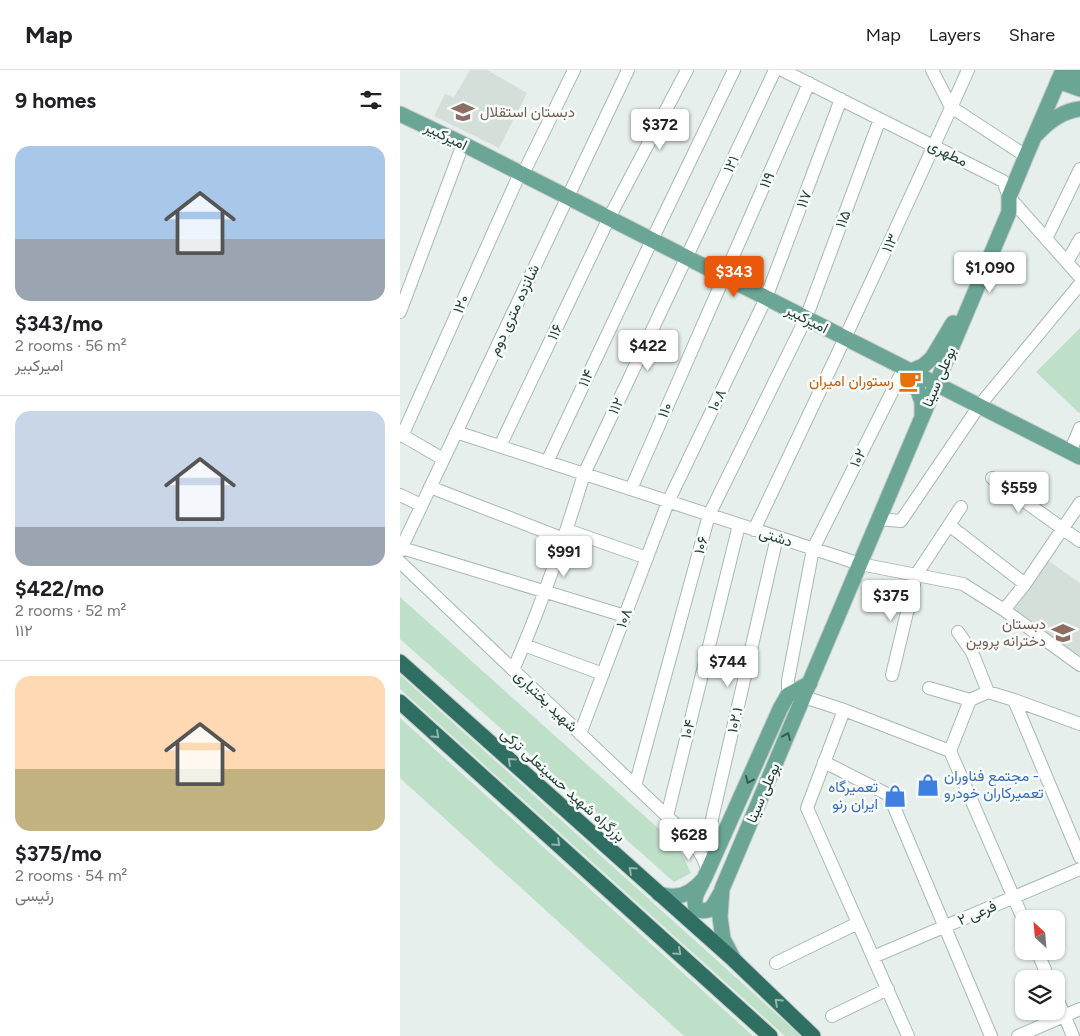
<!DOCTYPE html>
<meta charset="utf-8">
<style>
:root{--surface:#fff;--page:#f6f6f6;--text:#202124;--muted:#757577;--line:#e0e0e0;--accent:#ea580c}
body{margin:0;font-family:Figtree,Vazirmatn,sans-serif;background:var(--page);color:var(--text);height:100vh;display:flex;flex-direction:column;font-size:19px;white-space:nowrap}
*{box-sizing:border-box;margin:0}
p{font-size:16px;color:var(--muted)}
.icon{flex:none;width:28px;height:28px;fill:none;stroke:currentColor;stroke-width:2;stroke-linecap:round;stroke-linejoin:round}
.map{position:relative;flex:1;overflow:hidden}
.drawer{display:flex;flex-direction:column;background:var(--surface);width:400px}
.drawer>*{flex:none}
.needle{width:32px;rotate:334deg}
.controls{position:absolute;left:615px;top:840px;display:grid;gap:10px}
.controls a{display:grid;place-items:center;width:50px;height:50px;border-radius:10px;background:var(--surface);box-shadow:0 1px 4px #0004;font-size:25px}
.price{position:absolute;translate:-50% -42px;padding:0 11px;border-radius:5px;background:#fff;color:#222;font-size:16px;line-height:32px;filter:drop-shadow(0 1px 2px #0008)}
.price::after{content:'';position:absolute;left:50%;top:30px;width:15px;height:11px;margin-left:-8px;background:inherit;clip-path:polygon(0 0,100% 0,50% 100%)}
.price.current{background:var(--accent);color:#fff}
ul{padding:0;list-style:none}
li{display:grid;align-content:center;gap:10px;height:265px;padding:0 15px}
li+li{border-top:1px solid var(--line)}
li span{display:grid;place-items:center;height:155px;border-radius:15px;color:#555}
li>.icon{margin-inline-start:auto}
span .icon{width:90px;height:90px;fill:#fffc;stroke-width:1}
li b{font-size:21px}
h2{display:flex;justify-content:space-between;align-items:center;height:60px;padding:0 15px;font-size:21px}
header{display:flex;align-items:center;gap:30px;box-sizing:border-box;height:70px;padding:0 25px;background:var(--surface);border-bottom:1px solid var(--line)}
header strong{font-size:24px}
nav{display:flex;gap:28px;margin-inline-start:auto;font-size:18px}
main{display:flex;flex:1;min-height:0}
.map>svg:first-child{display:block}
.built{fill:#d4dfda}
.green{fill:#bfe0c8}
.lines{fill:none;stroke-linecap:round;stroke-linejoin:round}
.minor-casing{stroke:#a8b8b2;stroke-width:14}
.major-casing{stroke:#c2cac8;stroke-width:17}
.highway-casing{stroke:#c2cac8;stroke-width:17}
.minor{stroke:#fff;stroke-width:12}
.major{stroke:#6aa596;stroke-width:15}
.highway{stroke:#2f6f62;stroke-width:15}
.oneway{stroke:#93b5ae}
.oneway2{stroke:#365b51}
.labels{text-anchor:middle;stroke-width:5;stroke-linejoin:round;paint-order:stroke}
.education-label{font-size:15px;fill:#785e54;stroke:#f7fbf9;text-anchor:start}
.street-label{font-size:15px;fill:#24423a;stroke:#f7fbf9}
.food-label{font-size:15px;fill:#c56008;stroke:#f7fbf9;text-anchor:end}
.shop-label{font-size:15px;fill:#366cbe;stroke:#f7fbf9;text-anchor:start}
</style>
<header>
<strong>Map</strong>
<nav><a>Map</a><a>Layers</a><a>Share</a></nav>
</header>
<main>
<section class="drawer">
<h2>9 homes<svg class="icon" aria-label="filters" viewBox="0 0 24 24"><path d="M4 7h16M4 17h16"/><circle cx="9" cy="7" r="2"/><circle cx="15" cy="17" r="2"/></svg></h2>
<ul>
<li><span style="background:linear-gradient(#a9c7e8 60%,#9aa5b1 0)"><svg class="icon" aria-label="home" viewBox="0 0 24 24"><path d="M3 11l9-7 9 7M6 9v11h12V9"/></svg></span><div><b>$343/mo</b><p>2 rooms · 56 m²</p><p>امیرکبیر</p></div></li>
<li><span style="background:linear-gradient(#c9d6e8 75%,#9aa5b1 0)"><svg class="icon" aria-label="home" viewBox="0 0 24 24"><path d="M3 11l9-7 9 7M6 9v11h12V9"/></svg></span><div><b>$422/mo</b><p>2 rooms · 52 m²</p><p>۱۱۲</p></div></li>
<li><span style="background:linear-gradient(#ffd9b3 60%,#c2b280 0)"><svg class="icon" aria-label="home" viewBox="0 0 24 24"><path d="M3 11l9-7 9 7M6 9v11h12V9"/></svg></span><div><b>$375/mo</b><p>2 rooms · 54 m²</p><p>رئیسی</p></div></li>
</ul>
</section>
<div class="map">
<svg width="680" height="966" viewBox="0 0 680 966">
<rect width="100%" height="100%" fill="#e6efeb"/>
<!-- built -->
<path class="built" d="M70,0H87L127,23L99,78L34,46L45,24L54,27Z
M649,491L680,513V587L613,539Z"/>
<!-- green -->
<path class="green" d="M680,258V342L679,343L636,302Z
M0,527L278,776L291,803L274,812L0,569Z
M0,605L401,966H385L0,619Z
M0,648L353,966H284L0,708Z"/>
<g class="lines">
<defs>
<path id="minor" d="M382,0L603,111L609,127L680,207
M532,0L551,37L626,86
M123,104L174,0
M646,169L680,99
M667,192L680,169
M0,242L63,74
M504,298L413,479L388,610V625L404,627L444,640L550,681L624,851
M56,362L460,494L563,514L604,540L680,595
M0,364L43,389
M2,366L120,103
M100,376L209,148L287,0
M670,382L680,358
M147,392L252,170L334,0
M592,408L680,471
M30,417L164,469
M231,419L409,13
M0,425L21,435
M478,449L501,451L579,336L680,214
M549,455L625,514
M167,460L247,488
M354,460C427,307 499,154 568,0
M2,478L225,546
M0,481L228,0
M0,492L292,770L303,788L308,801
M604,540L625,514L680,433
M558,562L572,582L588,622
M124,575L203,604
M113,600C141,537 164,470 184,404L375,0
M492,605L516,505L561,437
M529,618L570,630
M614,630L680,787
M444,640L407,738L508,966
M180,664L268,432L366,228L441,29
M550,681L570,630L588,622L614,630L680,654
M424,692L489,725L591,966
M235,716L309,445L406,248L480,49
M267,746L339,455
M306,775L377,467
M637,881L649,909
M473,887L680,799
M376,893L458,853
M656,926L673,966
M432,946L488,919
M618,966L680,939"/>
<path id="major" d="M673,0L680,12
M658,11L680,19
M0,44L63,74L680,387
M637,64C648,52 663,41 680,39
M522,344V332L511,301L523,296L532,288L553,253
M302,813C297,822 292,830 297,840C312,843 313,836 320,824
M259,824C264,825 270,827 275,826C286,826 297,817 304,809L380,639L388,625L410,613
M334,890L323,869L320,847L322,819L609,142V127L626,86L663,0"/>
<path id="highway" d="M0,592L335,891L413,966
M0,632L370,966"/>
</defs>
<!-- minor casing -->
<use href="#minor" class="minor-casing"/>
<!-- major casing -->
<use href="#major" class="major-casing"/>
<!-- highway casing -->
<use href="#highway" class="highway-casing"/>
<!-- minor -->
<use href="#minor" class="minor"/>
<!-- major -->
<use href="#major" class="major"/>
<!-- highway -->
<use href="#highway" class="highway"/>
</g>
<!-- one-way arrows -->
<defs><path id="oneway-chevron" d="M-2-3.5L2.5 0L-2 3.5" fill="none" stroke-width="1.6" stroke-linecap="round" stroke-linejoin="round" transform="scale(1.25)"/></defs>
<g class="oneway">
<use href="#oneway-chevron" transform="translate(36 665) rotate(42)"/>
<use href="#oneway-chevron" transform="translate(111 691) rotate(-138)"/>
<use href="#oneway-chevron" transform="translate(157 773) rotate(42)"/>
<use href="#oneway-chevron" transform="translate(232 800) rotate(-138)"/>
<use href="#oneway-chevron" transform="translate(278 882) rotate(42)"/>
<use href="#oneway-chevron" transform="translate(378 932) rotate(-137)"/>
</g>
<g class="oneway2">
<use href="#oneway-chevron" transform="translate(387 666) rotate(-67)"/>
<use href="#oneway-chevron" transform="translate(349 710) rotate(114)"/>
</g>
<!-- icons -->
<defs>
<symbol id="school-bare" viewBox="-9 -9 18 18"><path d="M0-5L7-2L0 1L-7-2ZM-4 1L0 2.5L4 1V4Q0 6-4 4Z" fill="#8d6e63" stroke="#f7fbf9" stroke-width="2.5" paint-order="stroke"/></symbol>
<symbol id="cafe-bare" viewBox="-9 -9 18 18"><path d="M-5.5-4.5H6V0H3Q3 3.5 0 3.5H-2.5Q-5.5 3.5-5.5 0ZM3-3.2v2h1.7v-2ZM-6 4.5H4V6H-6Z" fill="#e8710a" stroke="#f7fbf9" stroke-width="2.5" paint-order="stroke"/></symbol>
<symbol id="shop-bare" viewBox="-9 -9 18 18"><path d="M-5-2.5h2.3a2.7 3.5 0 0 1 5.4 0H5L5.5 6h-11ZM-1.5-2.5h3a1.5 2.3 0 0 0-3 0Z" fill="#3f7fe0" stroke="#f7fbf9" stroke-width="2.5" paint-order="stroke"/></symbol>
</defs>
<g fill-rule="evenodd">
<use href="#school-bare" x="47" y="26" width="32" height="32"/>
<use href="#cafe-bare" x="494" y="295" width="32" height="32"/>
<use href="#school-bare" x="647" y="547" width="32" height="32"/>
<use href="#shop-bare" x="512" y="699" width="32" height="32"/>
<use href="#shop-bare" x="479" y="710" width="32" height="32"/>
</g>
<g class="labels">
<!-- education labels -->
<g class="education-label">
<text x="80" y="47">دبستان استقلال</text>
<text x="646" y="559" text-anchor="end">دبستان<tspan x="646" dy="17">دخترانه پروین</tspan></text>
</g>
<!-- street labels -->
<g class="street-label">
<text transform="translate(46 66) rotate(26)" y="5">امیرکبیر</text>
<text transform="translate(548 83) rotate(27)" y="5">مطهری</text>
<text transform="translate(331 94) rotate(-65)" y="5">۱۲۱</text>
<text transform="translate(367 110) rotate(-66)" y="5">۱۱۹</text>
<text transform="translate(404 129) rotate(-69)" y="5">۱۱۷</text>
<text transform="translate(443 149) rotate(-69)" y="5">۱۱۵</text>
<text transform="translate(490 173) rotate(-65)" y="5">۱۱۳</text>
<text transform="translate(61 234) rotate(-66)" y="5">۱۲۰</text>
<text transform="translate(114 240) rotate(-65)" y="5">شانزده متری دوم</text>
<text transform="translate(407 249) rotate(27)" y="5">امیرکبیر</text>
<text transform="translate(155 262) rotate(-64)" y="5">۱۱۶</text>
<text transform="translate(539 307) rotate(-67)" y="5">بوعلی سینا</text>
<text transform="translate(186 308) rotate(-65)" y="5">۱۱۴</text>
<text transform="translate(317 330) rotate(-64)" y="5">۱۰.۸</text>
<text transform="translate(216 336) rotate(-65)" y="5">۱۱۲</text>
<text transform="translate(265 340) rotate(-66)" y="5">۱۱۰</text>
<text transform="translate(458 388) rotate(-63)" y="5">۱۰۲</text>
<text transform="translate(376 467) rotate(18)" y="5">دشتی</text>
<text transform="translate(301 475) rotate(-75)" y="5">۱۰۶</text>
<text transform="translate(224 548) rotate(-69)" y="5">۱۰۸</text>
<text transform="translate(146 631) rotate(44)" y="5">شهید بختیاری</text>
<text transform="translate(335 650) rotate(-77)" y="5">۱۰۲.۱</text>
<text transform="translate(288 659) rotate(-76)" y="5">۱۰۴</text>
<text transform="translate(163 715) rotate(42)" y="5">بزرگراه شهید حسینعلی ترکی</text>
<text transform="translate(363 723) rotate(-67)" y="5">بوعلی سینا</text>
<text transform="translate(577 843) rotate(-23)" y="5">فرعی ۲</text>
</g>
<!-- food labels -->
<g class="food-label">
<text x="494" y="316">رستوران امیران</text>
</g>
<!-- shop labels -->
<g class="shop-label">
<text x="544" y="711">مجتمع فناوران -<tspan x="544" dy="17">تعمیرکاران خودرو</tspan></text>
<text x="478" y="722" text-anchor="end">تعمیرگاه<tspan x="478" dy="17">ایران رنو</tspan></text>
</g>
</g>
</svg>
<div class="controls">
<a><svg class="needle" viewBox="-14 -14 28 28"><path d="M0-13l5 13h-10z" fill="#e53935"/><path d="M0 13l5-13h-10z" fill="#757577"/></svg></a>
<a><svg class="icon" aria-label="layers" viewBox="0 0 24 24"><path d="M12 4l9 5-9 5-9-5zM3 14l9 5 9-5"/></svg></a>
</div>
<b class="price" style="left:260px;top:81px">$372</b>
<b class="price" style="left:590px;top:224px">$1,090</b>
<b class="price current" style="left:334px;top:228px">$343</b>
<b class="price" style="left:248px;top:302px">$422</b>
<b class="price" style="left:619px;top:444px">$559</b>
<b class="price" style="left:164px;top:508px">$991</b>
<b class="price" style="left:491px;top:552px">$375</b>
<b class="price" style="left:328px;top:618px">$744</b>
<b class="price" style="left:289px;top:791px">$628</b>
</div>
</main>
